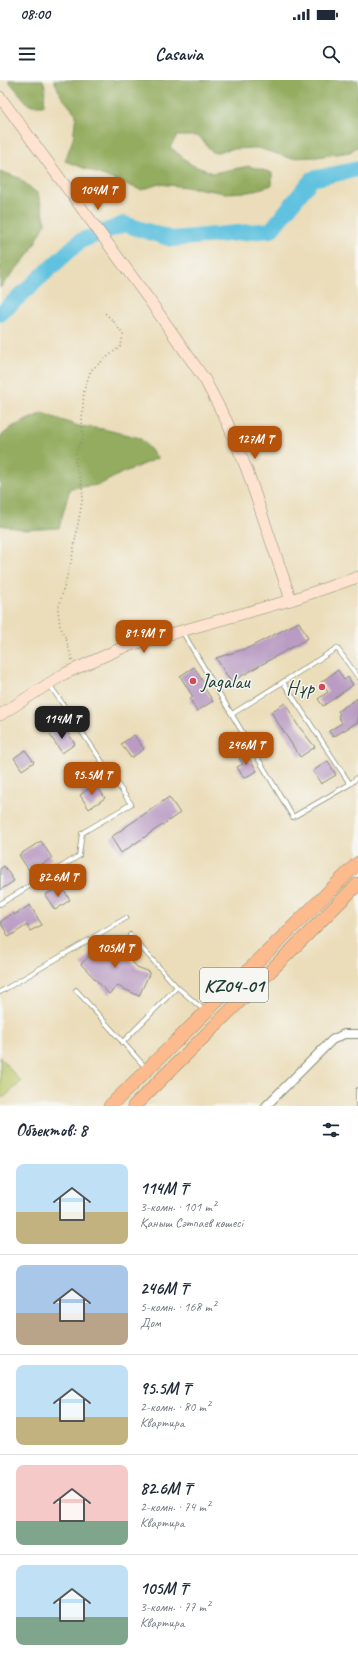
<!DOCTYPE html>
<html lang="ru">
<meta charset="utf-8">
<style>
:root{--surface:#fff;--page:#f2f2f3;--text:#1f2937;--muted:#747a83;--line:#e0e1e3;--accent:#b45309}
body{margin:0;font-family:Caveat,sans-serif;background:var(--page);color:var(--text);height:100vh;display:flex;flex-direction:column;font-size:15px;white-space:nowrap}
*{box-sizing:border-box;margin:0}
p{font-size:13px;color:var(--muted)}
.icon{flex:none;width:22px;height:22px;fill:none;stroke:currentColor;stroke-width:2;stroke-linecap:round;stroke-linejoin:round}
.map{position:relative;height:1026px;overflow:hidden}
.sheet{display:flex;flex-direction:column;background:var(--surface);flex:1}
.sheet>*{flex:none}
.price{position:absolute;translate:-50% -34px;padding:0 9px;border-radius:8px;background:var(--accent);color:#fff;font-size:13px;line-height:26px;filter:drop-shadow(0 1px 2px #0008)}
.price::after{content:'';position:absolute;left:50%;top:24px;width:12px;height:9px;margin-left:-6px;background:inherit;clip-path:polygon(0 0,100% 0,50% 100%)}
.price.current{background:#222;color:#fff}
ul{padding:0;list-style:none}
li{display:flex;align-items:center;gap:12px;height:100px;padding:0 16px}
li+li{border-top:1px solid var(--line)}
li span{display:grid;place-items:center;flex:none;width:112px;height:80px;border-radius:8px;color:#555}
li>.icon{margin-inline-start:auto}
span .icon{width:48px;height:48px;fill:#fffc;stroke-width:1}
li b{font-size:17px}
h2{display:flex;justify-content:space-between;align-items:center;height:48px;padding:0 16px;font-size:17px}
.status{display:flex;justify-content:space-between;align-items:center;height:28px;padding:0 20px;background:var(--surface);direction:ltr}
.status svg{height:11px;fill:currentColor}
header{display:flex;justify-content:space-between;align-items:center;height:52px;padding:0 16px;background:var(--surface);font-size:18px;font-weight:700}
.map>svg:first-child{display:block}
.green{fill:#bac86a;stroke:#6c824f}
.forest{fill:#93ac5e;stroke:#597449}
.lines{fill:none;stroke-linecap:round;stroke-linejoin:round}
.river{stroke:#61c2df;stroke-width:16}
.building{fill:#b99bc3}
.lane-casing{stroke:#858d76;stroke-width:5.5}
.street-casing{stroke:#858d76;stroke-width:10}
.secondary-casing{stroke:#858d76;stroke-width:12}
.primary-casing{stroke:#858d76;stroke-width:14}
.path{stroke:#858d76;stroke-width:1.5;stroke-dasharray:1 3;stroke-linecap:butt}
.lane{stroke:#fff;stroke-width:4}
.street{stroke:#fff;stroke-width:8}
.secondary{stroke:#fee3d1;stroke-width:11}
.primary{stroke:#fcba8d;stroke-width:13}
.poi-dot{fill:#d1495b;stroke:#f6f6f2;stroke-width:1.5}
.labels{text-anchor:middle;stroke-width:3;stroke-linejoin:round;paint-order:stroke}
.shield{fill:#f6f6f2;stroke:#60746d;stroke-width:1}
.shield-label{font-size:19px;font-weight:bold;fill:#1f3d34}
.poi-label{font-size:20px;fill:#1f3d34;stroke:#f6f6f2;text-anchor:start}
</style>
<div class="status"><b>08:00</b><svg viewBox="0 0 49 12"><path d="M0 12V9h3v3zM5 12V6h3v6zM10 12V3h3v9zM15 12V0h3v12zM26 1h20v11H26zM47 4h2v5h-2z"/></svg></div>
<header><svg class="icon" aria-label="menu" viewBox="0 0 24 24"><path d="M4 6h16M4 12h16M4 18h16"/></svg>Casavia<svg class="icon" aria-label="search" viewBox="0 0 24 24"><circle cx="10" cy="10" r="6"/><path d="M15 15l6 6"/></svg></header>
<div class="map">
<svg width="358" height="1026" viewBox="0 0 358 1026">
<rect width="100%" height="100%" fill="#f6f6f2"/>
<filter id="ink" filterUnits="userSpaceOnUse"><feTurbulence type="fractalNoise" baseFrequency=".025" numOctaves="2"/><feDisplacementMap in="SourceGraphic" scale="8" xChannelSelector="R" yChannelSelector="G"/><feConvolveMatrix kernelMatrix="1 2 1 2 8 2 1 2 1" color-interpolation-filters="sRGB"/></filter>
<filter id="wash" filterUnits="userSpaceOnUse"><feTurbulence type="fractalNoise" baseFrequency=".012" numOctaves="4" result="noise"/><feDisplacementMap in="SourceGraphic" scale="16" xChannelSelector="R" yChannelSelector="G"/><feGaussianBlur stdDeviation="0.9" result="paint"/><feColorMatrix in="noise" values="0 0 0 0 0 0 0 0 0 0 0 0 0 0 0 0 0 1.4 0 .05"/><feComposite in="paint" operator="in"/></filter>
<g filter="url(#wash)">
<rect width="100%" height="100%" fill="#ebddb9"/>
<!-- green -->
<path class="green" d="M0,977L21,1002L3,1018L0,1014Z"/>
<!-- forest -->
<path class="forest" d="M8,0H43L45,6L44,25H29Z
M54,0H358V66L350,72L317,77L290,78L258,68L231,69L213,73L199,56H177L170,67L192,85L213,93L249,86L272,93V105L249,112L225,113L196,108L159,104L141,110L65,81L73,59L76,34L61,16Z
M0,91L19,98L38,114L46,143L29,174L0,208Z
M42,333L78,346L103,349L140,358L158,378L122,393L99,405L70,408L59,448L25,450L0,445V357L12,347Z"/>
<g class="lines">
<!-- river -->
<path class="river" d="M0,234L80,161L124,144L172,159L271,150L312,99L358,89"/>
</g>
<g id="blocks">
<!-- building -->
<path class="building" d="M299,542L308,558L231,602L216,578L248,568Z
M194,587L205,605L203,606L213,621L197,631L190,619L193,617L180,596Z
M338,590L344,600L348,597L353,605L323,626L318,619L328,612L321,602Z
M358,618V642L333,657L329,651L342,643L338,636L340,634L338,631Z
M285,623L297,644L315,667L300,677L271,632Z
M63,646L75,664L62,673L50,655Z
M134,655L144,669L131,678L121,664Z
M25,670L34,682L22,690L14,678Z
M246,673L257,691L244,698L237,687L243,684L239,678Z
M328,681L336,695L321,704L313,691Z
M96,704L105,718L89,729L80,715Z
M169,717L180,733L121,773L111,757Z
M41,761L52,778L30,792L19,775Z
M4,786L14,801L0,810V789Z
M61,806L70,820L55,830L45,815Z
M30,825L42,845L30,851L27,845L9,857L0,842L13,833L14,835Z
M110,857L137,887L150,892L139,916L118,906L109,914L81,884Z"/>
</g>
</g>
<g filter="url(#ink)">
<use href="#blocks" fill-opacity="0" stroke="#858d76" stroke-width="1"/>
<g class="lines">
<defs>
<path id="lane" d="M182,551L293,737L350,704L358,697
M283,602L350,704
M232,634L337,568L358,597
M0,824L79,776L82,753L131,724L49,604
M177,907L205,931
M76,910L146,988
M0,912L126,838
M122,963L177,907L130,855
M358,1026V1010"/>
<path id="street" d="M266,1026L332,960L344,954H358"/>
<path id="secondary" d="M0,17L150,221L205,300L227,342L247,390L291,520L358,497
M0,635L64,594L124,567L291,520"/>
<path id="primary" d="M110,1026L358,783
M134,1026L358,804"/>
</defs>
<!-- lane casing -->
<use href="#lane" class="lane-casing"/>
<!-- street casing -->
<use href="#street" class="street-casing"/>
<!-- secondary casing -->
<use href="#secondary" class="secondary-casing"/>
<!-- primary casing -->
<use href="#primary" class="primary-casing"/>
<!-- path -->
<path class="path" d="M72,580L66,559L60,546L58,530L72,478L83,416L81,400L75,383L76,372L83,357L82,340L84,310L91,290L121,266L123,255L114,242L105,233"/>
<!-- lane -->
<use href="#lane" class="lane"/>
<!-- street -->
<use href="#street" class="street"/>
<!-- secondary -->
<use href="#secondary" class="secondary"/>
<!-- primary -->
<use href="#primary" class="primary"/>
</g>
</g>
<!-- markers -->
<g class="poi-dot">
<circle cx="193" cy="601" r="4"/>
<circle cx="322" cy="607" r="4"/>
</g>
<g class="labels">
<!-- shield labels -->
<rect class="shield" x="200" y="888" width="68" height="34" rx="3"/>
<g class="shield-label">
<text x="234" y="912">KZ04-01</text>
</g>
<!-- poi labels -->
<g class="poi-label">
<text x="201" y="608">Jagalau</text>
<text x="314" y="614" text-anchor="end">Нұр</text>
</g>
</g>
</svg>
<b class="price" style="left:98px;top:131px">104M ₸</b>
<b class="price" style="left:255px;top:380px">127M ₸</b>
<b class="price" style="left:144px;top:574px">81.9M ₸</b>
<b class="price current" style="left:62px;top:660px">114M ₸</b>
<b class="price" style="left:246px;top:686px">246M ₸</b>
<b class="price" style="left:92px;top:716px">95.5M ₸</b>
<b class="price" style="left:58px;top:818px">82.6M ₸</b>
<b class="price" style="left:115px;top:889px">105M ₸</b>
</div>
<section class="sheet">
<h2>Объектов: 8<svg class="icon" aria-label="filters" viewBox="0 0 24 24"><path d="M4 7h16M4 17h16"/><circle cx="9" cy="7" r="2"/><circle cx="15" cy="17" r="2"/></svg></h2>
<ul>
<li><span style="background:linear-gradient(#bfe0f5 60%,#c2b280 0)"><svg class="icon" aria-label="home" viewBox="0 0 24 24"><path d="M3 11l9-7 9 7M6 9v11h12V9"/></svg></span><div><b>114M ₸</b><p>3-комн. · 101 m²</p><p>Қаныш Сәтпаев көшесі</p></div></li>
<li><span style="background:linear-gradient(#a9c7e8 60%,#b9a48a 0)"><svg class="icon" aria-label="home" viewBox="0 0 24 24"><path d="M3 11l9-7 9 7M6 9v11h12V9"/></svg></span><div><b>246M ₸</b><p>5-комн. · 168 m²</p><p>Дом</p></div></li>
<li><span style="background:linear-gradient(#bfe0f5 65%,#c2b280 0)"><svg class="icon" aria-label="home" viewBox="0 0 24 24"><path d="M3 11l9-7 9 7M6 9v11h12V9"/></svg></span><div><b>95.5M ₸</b><p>2-комн. · 80 m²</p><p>Квартира</p></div></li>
<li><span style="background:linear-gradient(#f6c9c9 70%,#7fa58c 0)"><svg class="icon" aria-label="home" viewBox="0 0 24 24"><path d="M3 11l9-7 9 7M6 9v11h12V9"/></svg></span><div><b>82.6M ₸</b><p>2-комн. · 74 m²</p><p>Квартира</p></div></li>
<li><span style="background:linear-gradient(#bfe0f5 65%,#7fa58c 0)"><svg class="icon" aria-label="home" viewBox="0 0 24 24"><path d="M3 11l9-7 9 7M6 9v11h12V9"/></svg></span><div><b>105M ₸</b><p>3-комн. · 77 m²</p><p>Квартира</p></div></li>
</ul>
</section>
